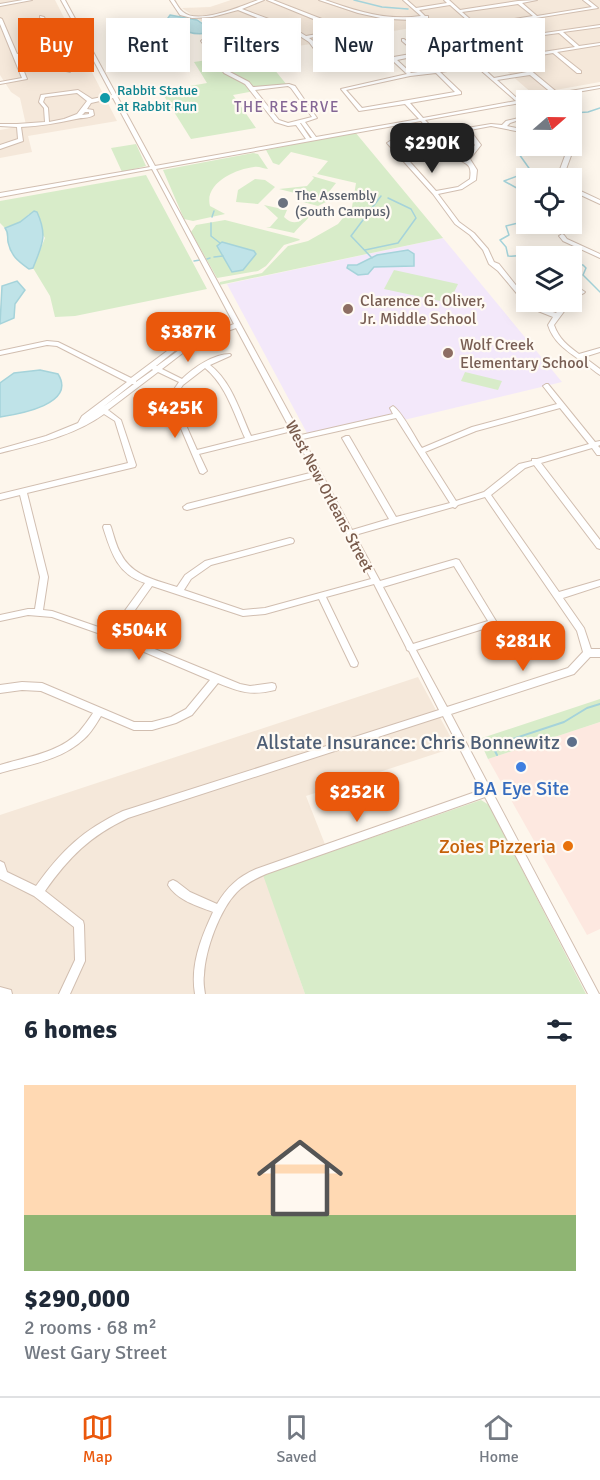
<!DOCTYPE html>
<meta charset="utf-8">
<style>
:root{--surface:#fff;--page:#f2f2f3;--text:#1f2937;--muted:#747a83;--line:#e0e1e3;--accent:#ea580c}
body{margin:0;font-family:Signika,sans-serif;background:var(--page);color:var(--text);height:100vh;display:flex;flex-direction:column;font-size:22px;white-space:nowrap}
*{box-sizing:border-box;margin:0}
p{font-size:20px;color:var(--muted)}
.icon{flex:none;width:33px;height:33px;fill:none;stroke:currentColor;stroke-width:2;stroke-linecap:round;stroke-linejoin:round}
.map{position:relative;height:994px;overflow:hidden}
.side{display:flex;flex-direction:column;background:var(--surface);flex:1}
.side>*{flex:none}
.top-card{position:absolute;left:18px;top:18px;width:564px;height:54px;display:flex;gap:12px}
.needle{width:39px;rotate:70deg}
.tools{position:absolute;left:516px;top:90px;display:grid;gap:12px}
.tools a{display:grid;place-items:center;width:66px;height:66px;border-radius:0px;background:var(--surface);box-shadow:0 3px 15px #0003;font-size:30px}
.price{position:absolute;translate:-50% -51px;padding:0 14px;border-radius:12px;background:var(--accent);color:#fff;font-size:20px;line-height:39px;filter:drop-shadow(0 2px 3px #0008)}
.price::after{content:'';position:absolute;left:50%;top:36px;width:18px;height:14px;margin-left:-9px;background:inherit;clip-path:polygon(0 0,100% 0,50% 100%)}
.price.active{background:#222;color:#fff}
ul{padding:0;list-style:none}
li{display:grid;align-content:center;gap:12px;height:318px;padding:0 24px}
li+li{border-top:2px solid var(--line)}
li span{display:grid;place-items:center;height:186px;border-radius:0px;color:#555}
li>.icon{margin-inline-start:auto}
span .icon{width:108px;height:108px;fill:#fffc;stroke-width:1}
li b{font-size:26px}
h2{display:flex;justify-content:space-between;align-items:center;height:72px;padding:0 24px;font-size:26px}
.tag{padding:0 21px;border-radius:0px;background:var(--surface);box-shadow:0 3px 15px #0003;font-size:21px;line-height:54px}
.tag.active{background:var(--accent);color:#fff}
.menu{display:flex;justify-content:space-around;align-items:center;height:84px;border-top:2px solid var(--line);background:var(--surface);font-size:16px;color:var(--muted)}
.menu a{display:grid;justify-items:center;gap:3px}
.menu .active{color:var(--accent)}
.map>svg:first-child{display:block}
.residential{fill:#f5e8da}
.commercial{fill:#fde8e0}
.education{fill:#f3e8fa}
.green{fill:#d8ecc9}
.water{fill:#bfe3e8;stroke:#a5d3da;stroke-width:1.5}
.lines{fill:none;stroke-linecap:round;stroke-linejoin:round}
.stream-far1{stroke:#a5d3da;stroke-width:1.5}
.stream{stroke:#a5d3da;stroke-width:2}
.minor-casing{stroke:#d1beb0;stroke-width:2}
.minor{fill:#fff;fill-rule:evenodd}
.culture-dot{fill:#0f9aa8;stroke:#fffaf3;stroke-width:2}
.worship-dot{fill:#6b7280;stroke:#fffaf3;stroke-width:2}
.education-dot{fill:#8d6e63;stroke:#fffaf3;stroke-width:2}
.service-dot{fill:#5c6f8a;stroke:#fffaf3;stroke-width:2}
.shop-dot{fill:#3f7fe0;stroke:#fffaf3;stroke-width:2}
.food-dot{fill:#e8710a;stroke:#fffaf3;stroke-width:2}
.labels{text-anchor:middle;stroke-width:4.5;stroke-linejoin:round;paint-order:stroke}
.far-culture-label{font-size:14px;fill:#0d838f;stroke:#fffaf3;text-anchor:start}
.far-worship-label{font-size:14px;fill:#5b616d;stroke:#fffaf3;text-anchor:start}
.far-neighbourhood-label{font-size:15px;letter-spacing:1.5px;fill:#846695;stroke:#fffaf3}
.education-label{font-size:16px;fill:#785e54;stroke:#fffaf3;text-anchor:start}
.street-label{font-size:16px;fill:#7a5c4d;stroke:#fffaf3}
.near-service-label{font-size:20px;fill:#4e5e75;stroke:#fffaf3;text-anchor:end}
.near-shop-label{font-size:20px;fill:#366cbe;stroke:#fffaf3}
.near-food-label{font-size:20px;fill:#c56008;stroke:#fffaf3;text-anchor:end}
</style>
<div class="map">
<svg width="600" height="994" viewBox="0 0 600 994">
<rect width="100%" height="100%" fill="#fdf6ec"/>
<!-- residential -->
<path class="residential" d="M0,0H55L117,121L28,136L32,152L0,158V130L26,125L20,98L11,92L0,75Z
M231,0H600V82L533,94L450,22L260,52L245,47L239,38L208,26L182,8L210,7Z
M418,677L456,747L306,796L328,852L264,875L305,994H0V815Z"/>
<!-- commercial -->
<path class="commercial" d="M600,722V929L587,935L488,759Z"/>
<!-- education -->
<path class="education" d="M443,238L562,382L404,420L399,413L308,435L227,284Z"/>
<!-- green -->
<path class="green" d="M260,52L287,85L233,95L256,128L191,139L161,91L207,83L194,62Z
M355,132L443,238L219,285L220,282L262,273L288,246L308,241L338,224L352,207L356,183L317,174L328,161L291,152L279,165L273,163L266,150Z
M136,144L146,166L122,172L111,148Z
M253,153L258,154L268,169C263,169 259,166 254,167C236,169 204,183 210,206L225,214L193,221L184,219L163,170Z
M146,175L207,289L75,316L55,317L50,296L33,268L45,238L29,214L20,222L5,228L0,223V201Z
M312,176L336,183L328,193V201L318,206L303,202L307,196L279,189L307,186L314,178Z
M255,179L265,180L275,187L258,204L236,202L238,190Z
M264,205L287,210L284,217C298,230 303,216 315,210C309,219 302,223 294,233L266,227H270L278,218Z
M225,220L299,239L300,240L284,245L266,266L258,271L217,278L191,232L196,225Z
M394,270L458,284L449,303L384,289Z
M465,372L502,381L498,390L461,381Z
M600,699V722L488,759L479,739Z
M481,800L489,805L586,994H305L263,875Z"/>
<!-- water -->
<path class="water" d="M170,15L197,20L213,31C197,38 178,31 168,18Z
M34,211L37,212C48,236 42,245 33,268L29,269C18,261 11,256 8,242C7,236 9,233 5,228L20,222Z
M222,242L254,251L256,254L243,270L232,272L217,246Z
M408,250L414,254V266L374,267L368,274L358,275L347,268L348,265H357L377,255Z
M17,281L25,290L15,304L14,318L0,324L2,286Z
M40,370L58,374C77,404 20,414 0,417V383L14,373Z"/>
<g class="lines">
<!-- stream-far1 -->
<path class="stream-far1" d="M354,0L382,7L408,9
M572,113L588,112L600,108
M526,142L519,154L531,171L504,181L522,191L519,205L526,210
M212,217L214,211
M526,221L506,226L509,235L500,240L506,247L508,256C529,258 545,243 567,250L558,256
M211,223V236L220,243
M365,250L398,243L416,218L411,209L388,198
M214,257L223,256
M372,258L351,236L381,196
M207,259L210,258
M194,261L200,260
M572,269L574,264L583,265L586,268L583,275L600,292"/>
<!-- stream -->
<path class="stream" d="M493,747L497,755
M485,748L564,722L587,708L600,704"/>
<defs>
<path id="minor" d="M23,0H32L0,6V4Z
M61,0H65L155,166L306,139L296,125L288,126L275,122L245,84L224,73L201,41C216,27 241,24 260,19L238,10L212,17L192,18L180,15L170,0H174C177,4 179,9 183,12C198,25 242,6 258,0H264L242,9L293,28L306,36L334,31L323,23L267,0H273L327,21L338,30L378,23L385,19L358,13L319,0H325C356,11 387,21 421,16L403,0H407L416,8L447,3L444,0H449L460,10L518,1L537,0L522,3L537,16L592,7L583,0H588L598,8L480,27L495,40L600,25V27L563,32L579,46L600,43V45L557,52L581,71V73H577L553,53L517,59L558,93L600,86V88L532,100H526V102L425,120L437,133L491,124L502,125L506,121L523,117L525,118L510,123L507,126L526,130V133L491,126L470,130L481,145L470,159L477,170L476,180L462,189L438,194L459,222L474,233L488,249L494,262L499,264L526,298V302H530L537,307L556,313L565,302H571L554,325C559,339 568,346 579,354L600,348V352L584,357L600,369V375C595,372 590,367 584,363C569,352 554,344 548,325L553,317L533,309L524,302L498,271L489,264L483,250L470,235L455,224L433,194L387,143L390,141L432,134L421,121L156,169L301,435L393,414L390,408L393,406C403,413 414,436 422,448L472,427L557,404L543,386L546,384H548L595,442L600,441V445L598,446L600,448V455H597L592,448L541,463L600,540V549L597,548L534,465L525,468L491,495L559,592L600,580V586L563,598L584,628L591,649H600V657H590L574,674L451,714L599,994H588L485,797L266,874C255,879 245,884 237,892C220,909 205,950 204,975C203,981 204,988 205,994H195C190,965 201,938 213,912C197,906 177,900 168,885L169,882L173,880L177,882L190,892L217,904C227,887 238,877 256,869L481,790L443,716L128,818C90,836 69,857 45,891L83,921L84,925L85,961L70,994H59L75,960L74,927L34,896L0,879V861L4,863L7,872L36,886C62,850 83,830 123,811L439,710L409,651L407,650L406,647L374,584L326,597L358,663L357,666L354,667L351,666L319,599L265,614L243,616L152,586L118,634L240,684L250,686L272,683L275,684L276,687L275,690C251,696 240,692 218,683L192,715L176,723L152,730H134L101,716C96,724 91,733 84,739C62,760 28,765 0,773V765C26,757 59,753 79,732C84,726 89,719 93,713L41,691L22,690L0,693V685L22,682L42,683L134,722H152L171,717L186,709L210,680L109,637L52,617L28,615L0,621V615L28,609H35L40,577L20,495L0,500V494L128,463L115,421L104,414C74,436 35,444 0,453V449L46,436L78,423L82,416L127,382L57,346L47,345L0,355V351L47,341L58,342L131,378L183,339L205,329L207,328L210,330L187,341L156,366H157L193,340L234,324L152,169L0,197V193L150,167L113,98L91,103L87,109L93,110L94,115C88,119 83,117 76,119C58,123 40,126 21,127L23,141L0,149V145L18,139L17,127L0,126V124H17L45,122L44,108L39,102L41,95L78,90L92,99L112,95L79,33L54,37L70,71V72L66,71L56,52L18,57L27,79L0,84V82L22,78L0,24V18L2,19L17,54L55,49L40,17V16L44,17L53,35L78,31ZM518,4L533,16L477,25L462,12ZM450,5L492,42L559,33L575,47L511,57V59L527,72L494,78L460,47V45H458L428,18V16H425L419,10ZM389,19L412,20L423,19L453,46L420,53L404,39H402V41L416,53L377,60L362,46H360V48L373,60L331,65L316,43L309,38L379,25L388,22ZM264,21L289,30L261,40V42H265L292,31L309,42L328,68L393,61L407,74L341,89L359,111L405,104L419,119L316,137L305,122L317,118L295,86L289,84L253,87L249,82L228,71L205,41L223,32ZM456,48L474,64L411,73L397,60ZM477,67L516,101L423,118L410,103L461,94V92L440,72ZM436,73L455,92L362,108L346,90L410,76ZM530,75L553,94L520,101L497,80ZM288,86L291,88L312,117L288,123L279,120L255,90ZM77,93L87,101L77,114L64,119L49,122L48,108L43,102L45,97ZM85,112H89V114L82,115ZM300,123H301L312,138H310ZM466,131L475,145L467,156L456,158C468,165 472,164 470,179L458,187L436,191L394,144ZM236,328L289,427L251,436C240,412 232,382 210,365L230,356L231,355L230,354C214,354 194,367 182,379L162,369L197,342ZM205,368C226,385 234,414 245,438L197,450L174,398L183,385ZM152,369L153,370L136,382V381ZM158,372L179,382L168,398L200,473L203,474L207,471L199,454L292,431L314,472L187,504L183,507L184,509L187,510L316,477L371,579L265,608L243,610L184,590L191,579L211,565L293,543L294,541L293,539L290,538L205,561L185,575L177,587C156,580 132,576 121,554C116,546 114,536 111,527L110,525H104L103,527C111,552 117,574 145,583L110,631L52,611L43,610L48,577L27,493L135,467L136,465L121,420L108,410ZM132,384H134L103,407ZM560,408L589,444L537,459H532V461L519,464L484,492L456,501L425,452L476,431ZM396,418L450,503L396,517L349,436H346L342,438L389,519L352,530L303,439ZM485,497L577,631L583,652L568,668L447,707L416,650L496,625L497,623L496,621L459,560L456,559L380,581L355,535L453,507L455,508L458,505ZM454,566L488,621L413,644L383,587Z
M563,146H568L572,153L565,172V178H560L559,172L566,153Z
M572,187L600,200V204L572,191Z
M562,234L564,235L567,239L600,254V258L563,241L559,236Z
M582,290L585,292L584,293L572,299V295Z
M0,987L11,990L12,994H0Z"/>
</defs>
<!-- minor casing -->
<use href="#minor" class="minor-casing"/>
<!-- minor -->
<use href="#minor" class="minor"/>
</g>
<!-- markers -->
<circle class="culture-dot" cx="105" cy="98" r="6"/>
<circle class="worship-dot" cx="283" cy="203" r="6"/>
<g class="education-dot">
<circle cx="348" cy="309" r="6"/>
<circle cx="448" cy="353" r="6"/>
</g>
<circle class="service-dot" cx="572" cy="742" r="6"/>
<circle class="shop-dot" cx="521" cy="767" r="6"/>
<circle class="food-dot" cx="568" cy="846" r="6"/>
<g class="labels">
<!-- far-culture labels -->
<g class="far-culture-label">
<text x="117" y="95">Rabbit Statue<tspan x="117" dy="16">at Rabbit Run</tspan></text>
</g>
<!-- far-worship labels -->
<g class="far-worship-label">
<text x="295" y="200">The Assembly<tspan x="295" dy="16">(South Campus)</tspan></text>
</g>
<!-- far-neighbourhood labels -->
<g class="far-neighbourhood-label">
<text x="287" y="112">THE RESERVE</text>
</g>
<!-- education labels -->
<g class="education-label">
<text x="360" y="306">Clarence G. Oliver,<tspan x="360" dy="18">Jr. Middle School</tspan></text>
<text x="460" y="350">Wolf Creek<tspan x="460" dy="18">Elementary School</tspan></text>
</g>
<!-- street labels -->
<g class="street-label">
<text transform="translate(330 496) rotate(62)" y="6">West New Orleans Street</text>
</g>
<!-- near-service labels -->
<g class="near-service-label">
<text x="560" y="749">Allstate Insurance: Chris Bonnewitz</text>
</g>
<!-- near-shop labels -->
<g class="near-shop-label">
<text x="521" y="795">BA Eye Site</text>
</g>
<!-- near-food labels -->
<g class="near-food-label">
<text x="556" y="853">Zoies Pizzeria</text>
</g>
</g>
</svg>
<div class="tools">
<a><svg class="needle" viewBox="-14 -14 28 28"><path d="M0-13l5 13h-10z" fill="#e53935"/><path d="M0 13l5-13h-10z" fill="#747a83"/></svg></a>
<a><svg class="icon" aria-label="locate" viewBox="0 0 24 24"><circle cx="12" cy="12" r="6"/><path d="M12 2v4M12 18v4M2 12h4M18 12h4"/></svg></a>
<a><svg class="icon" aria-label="layers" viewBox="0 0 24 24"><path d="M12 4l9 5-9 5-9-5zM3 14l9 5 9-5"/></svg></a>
</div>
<b class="price active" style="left:432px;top:174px">$290K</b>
<b class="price" style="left:188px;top:363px">$387K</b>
<b class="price" style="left:175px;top:439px">$425K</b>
<b class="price" style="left:139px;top:661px">$504K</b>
<b class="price" style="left:523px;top:672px">$281K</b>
<b class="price" style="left:357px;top:823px">$252K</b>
<div class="top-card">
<a class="tag active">Buy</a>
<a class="tag">Rent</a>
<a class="tag">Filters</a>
<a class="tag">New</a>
<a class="tag">Apartment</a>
</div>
</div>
<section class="side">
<h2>6 homes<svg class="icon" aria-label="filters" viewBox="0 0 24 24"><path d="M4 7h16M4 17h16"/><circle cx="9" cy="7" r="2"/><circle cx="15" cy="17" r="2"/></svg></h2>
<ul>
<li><span style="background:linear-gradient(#ffd9b3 70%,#8fb573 0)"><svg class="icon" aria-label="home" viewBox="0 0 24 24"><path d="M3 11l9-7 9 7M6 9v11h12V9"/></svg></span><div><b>$290,000</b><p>2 rooms · 68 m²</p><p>West Gary Street</p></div></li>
</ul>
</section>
<nav class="menu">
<a class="active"><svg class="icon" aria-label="map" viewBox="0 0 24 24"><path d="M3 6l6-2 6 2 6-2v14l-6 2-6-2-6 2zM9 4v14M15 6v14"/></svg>Map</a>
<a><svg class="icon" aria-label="saved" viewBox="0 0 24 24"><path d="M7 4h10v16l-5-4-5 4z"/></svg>Saved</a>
<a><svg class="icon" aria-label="home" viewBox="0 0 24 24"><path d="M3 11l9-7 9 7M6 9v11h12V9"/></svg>Home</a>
</nav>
